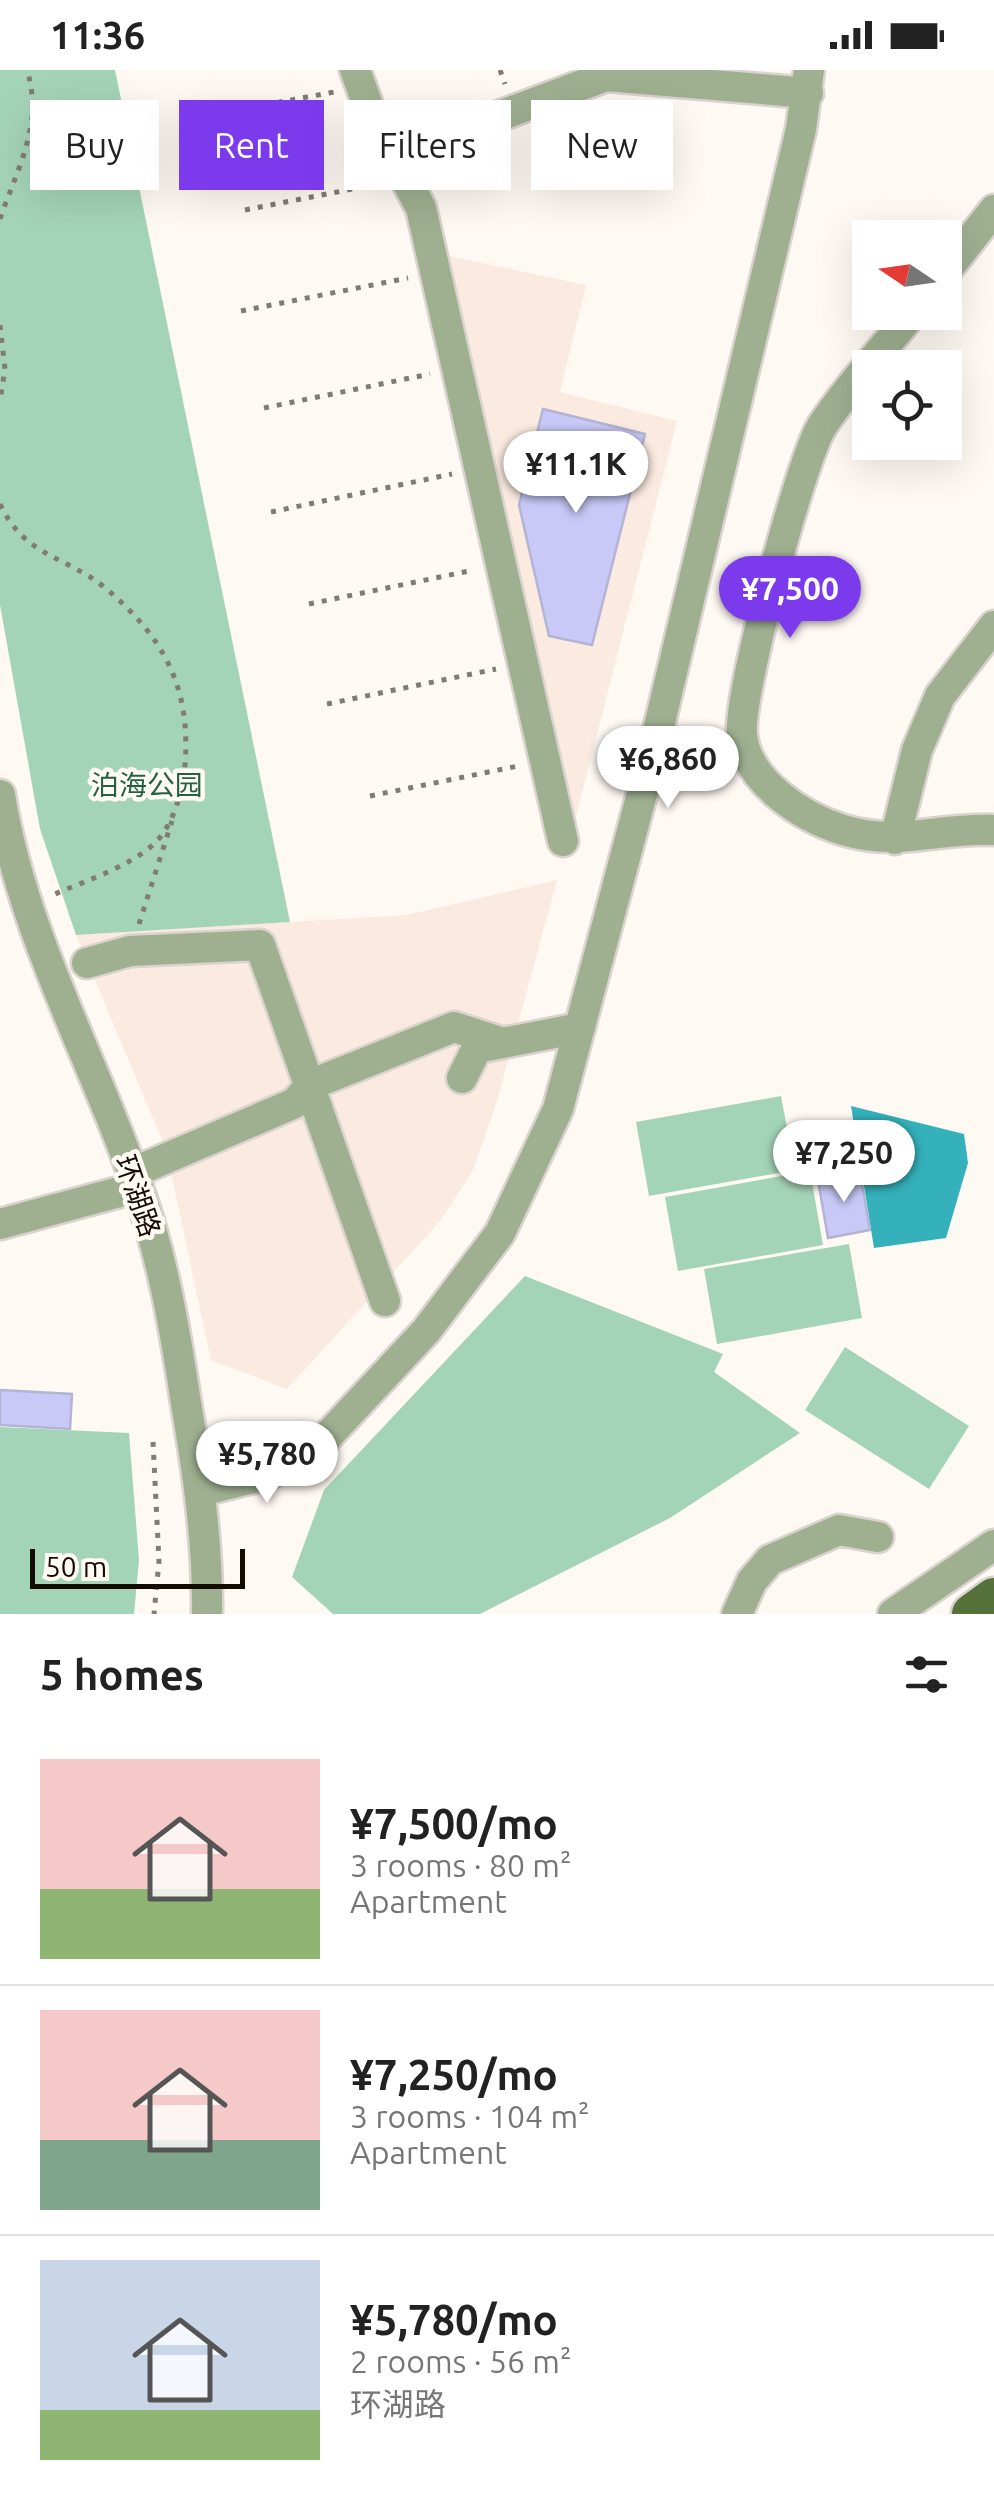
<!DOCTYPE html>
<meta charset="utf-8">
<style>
:root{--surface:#fff;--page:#f2f2f2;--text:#222;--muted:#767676;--line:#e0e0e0;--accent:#7c3aed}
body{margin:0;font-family:Ubuntu,"Noto Sans SC",sans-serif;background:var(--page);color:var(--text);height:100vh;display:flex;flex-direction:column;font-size:38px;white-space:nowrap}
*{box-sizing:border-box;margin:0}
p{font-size:32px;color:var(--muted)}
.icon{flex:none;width:55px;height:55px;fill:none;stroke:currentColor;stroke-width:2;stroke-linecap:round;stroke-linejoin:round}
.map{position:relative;height:1544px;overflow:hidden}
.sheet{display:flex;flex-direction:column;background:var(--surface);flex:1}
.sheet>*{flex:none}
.guide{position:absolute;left:30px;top:30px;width:935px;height:90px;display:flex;gap:20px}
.needle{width:65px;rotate:283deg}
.controls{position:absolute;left:852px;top:150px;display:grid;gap:20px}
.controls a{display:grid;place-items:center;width:110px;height:110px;border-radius:0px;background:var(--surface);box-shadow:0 10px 40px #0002;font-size:50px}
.scale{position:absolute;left:30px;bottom:25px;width:215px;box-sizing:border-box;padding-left:10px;border:5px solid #150b05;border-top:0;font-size:28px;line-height:35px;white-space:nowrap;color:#150b05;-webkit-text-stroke:8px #fff9f4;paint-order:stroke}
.price{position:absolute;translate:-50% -85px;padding:0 22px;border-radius:35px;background:#fff;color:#222;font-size:32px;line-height:65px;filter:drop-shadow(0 2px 5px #0008)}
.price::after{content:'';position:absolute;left:50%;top:60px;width:30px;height:22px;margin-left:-15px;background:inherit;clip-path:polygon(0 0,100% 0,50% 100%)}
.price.on{background:var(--accent);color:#fff}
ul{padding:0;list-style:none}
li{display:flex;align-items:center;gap:30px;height:250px;padding:0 40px}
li+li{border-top:2px solid var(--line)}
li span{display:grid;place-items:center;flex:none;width:280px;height:200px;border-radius:0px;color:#555}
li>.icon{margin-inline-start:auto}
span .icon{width:120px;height:120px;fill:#fffc;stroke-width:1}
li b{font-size:42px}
h2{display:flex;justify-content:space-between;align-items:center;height:120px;padding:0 40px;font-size:42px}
.pill{padding:0 35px;border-radius:0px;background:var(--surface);box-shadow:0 10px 40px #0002;font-size:35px;line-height:90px}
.pill.on{background:var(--accent);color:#fff}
.status{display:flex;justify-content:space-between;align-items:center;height:70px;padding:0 50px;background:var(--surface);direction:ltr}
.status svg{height:28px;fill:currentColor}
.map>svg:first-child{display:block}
.built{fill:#faeae0}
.green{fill:#a4d4b8}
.water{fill:#34b1bb}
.building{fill:#c8c9f7;stroke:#b3b4d4;stroke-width:2.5}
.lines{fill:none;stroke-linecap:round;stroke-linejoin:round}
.minor-casing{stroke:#dad3ce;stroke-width:35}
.major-casing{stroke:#dad3ce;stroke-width:45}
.path{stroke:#827a75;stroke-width:5;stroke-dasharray:5 8;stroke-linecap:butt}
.minor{stroke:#9fb091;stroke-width:30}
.major{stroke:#547239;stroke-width:40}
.labels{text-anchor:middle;stroke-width:9;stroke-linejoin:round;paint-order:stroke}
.park-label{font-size:28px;fill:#246143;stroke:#fff9f4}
.street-label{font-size:28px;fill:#150b05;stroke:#fff9f4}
</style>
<div class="status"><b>11:36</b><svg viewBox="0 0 49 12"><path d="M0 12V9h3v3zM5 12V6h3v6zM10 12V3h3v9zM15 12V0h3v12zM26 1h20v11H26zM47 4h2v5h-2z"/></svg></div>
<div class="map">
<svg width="994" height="1544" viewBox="0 0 994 1544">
<rect width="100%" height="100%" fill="#fff9f4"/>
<!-- built -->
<path class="built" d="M444,185L586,215L560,322L677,351L575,750L468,302Z
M557,810L497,1031L473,1100L441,1150L287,1319L211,1290L166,1079L76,865L407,845Z"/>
<!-- green -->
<path class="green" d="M0,0H115L290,852L76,865L40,759L0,535Z
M781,1026L795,1100L649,1126L636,1052Z
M810,1101L823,1175L678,1201L665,1127Z
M849,1174L862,1248L717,1274L704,1199Z
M525,1206L723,1284L714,1302L800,1363L670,1448L480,1544H333L292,1507L324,1420Z
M845,1277L969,1356L929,1419L805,1340Z
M0,1357L129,1363L139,1490L134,1544H0Z"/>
<!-- water -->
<path class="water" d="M851,1036L964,1064L968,1093L946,1168L874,1178Z"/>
<!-- building -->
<path class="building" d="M543,339L645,364L592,575L549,566L519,435Z
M860,1103L870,1160L828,1168L818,1110Z
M0,1320L72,1324L70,1359L0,1355Z"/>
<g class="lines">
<defs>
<path id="minor" d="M355,0L372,46L421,138L563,771
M393,86L606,6L808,23
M945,202L994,140
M913,242C883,280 848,316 822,356C801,389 737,628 742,665C747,712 802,747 843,760C899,777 940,757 994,760
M0,725C22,863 93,988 138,1118C163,1189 175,1260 186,1333C198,1404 208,1472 207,1544
M895,769L917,680L940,626L994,556
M87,893L130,881L260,875L385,1231
M462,1008L477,978L580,958
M132,1103L295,1033L310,1015L454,957L500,972
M0,1154L138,1117
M201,1421L265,1405L311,1384L426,1261L500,1163L558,1039L652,686L801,59L809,0
M737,1544L752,1511L770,1490L839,1460L878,1467
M893,1544L994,1475"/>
<path id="major" d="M972,1544L994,1528"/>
</defs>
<!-- minor casing -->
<use href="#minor" class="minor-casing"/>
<!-- major casing -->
<use href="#major" class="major-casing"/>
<!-- path -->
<path class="path" d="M500,0L505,14
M188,49L334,22
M245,140L378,114
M0,149C17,99 44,54 27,0
M241,241L408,208
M0,255L5,299L0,330
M264,338L430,304
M0,434C25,487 64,485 104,517C164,567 191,617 185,695C183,720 174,753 156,772C130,797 87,810 55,824
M271,442L452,404
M309,534L474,500
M327,634L496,599
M370,726L518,696
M139,854L172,751
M153,1372L159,1491L154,1544"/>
<!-- minor -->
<use href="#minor" class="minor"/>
<!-- major -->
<use href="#major" class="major"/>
</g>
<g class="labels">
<!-- park labels -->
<g class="park-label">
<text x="147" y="725">泊海公园</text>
</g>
<!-- street labels -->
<g class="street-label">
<text transform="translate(138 1126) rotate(71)" y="10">环湖路</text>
</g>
</g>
</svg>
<div class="controls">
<a><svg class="needle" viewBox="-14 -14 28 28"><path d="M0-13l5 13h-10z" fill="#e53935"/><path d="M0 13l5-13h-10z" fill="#767676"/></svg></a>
<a><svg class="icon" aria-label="locate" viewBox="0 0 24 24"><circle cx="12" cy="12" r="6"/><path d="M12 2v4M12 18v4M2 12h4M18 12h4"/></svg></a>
</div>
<div class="scale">50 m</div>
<b class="price" style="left:576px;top:446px">¥11.1K</b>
<b class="price on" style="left:790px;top:571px">¥7,500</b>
<b class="price" style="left:668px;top:741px">¥6,860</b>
<b class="price" style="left:844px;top:1135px">¥7,250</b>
<b class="price" style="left:267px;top:1436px">¥5,780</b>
<div class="guide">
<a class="pill">Buy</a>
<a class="pill on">Rent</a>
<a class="pill">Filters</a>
<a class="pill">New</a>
</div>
</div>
<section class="sheet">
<h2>5 homes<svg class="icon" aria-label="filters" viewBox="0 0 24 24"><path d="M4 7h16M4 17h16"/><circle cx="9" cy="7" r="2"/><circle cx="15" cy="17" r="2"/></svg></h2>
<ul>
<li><span style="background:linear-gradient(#f6c9c9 65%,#8fb573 0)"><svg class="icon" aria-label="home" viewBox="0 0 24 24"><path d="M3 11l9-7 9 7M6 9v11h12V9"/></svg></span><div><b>¥7,500/mo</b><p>3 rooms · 80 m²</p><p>Apartment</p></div></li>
<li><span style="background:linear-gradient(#f6c9c9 65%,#7fa58c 0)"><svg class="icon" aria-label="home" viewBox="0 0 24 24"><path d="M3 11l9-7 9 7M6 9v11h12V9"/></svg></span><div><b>¥7,250/mo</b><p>3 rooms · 104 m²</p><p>Apartment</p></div></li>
<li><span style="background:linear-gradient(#c9d6e8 75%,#8fb573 0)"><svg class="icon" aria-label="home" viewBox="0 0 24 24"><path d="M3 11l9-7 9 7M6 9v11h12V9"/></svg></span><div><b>¥5,780/mo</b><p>2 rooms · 56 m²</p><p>环湖路</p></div></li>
</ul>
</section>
